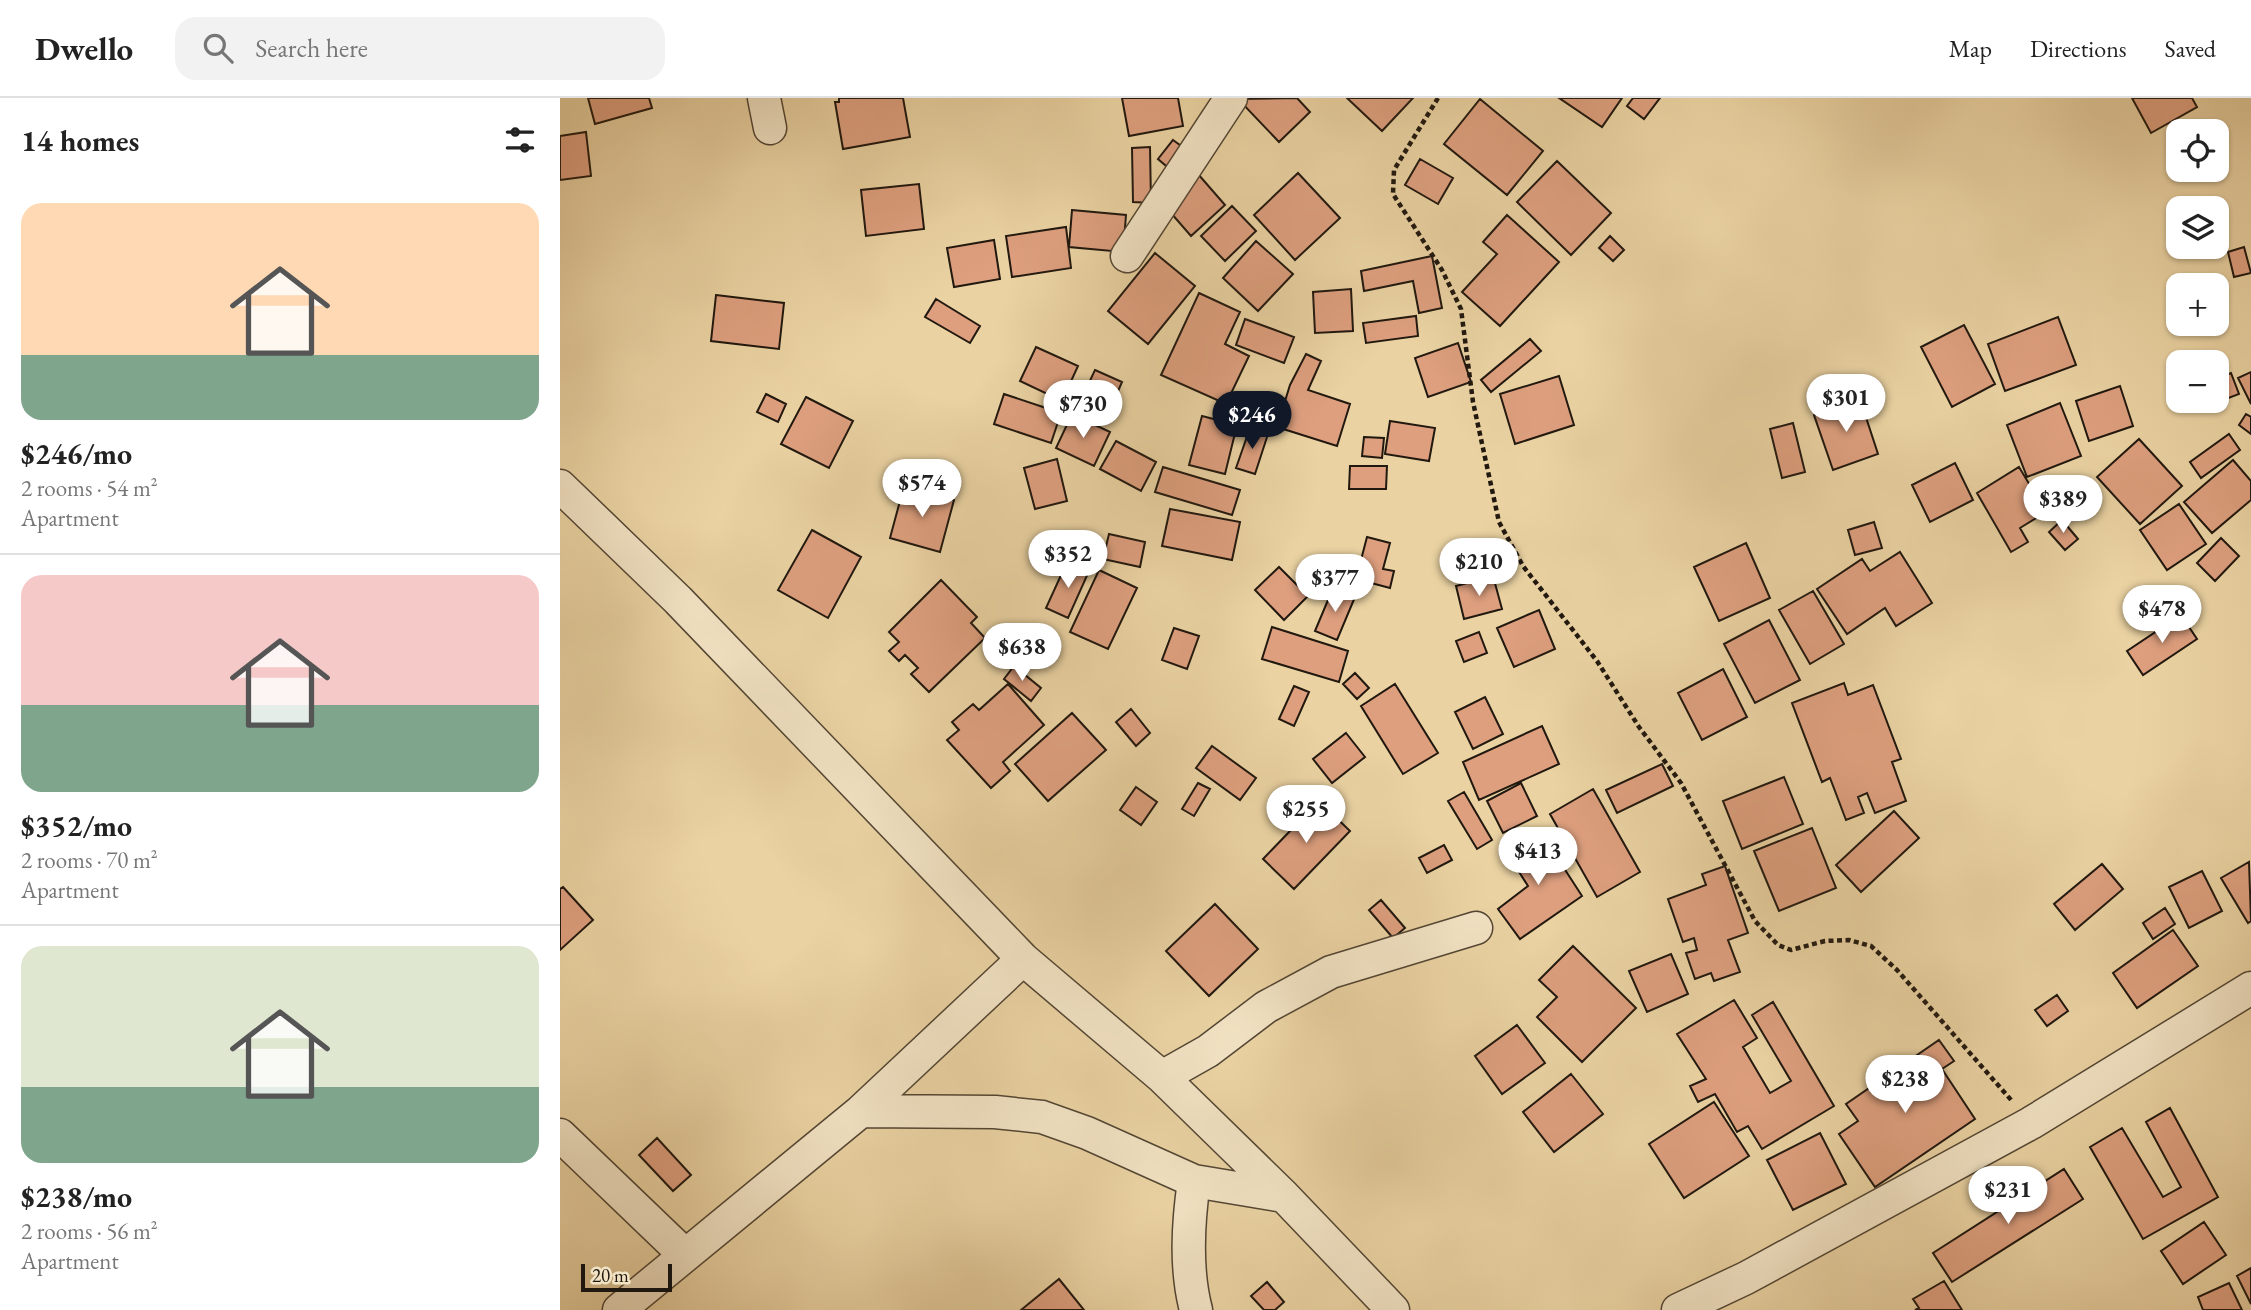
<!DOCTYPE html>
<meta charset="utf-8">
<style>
:root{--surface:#fff;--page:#f2f2f2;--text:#222;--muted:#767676;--line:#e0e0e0;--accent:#111827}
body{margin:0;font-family:"EB Garamond",serif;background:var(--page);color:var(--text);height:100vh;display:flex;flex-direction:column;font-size:26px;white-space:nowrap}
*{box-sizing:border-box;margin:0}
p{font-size:23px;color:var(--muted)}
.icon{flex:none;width:38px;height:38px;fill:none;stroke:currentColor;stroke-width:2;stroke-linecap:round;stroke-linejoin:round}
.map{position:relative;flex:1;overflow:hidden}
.sheet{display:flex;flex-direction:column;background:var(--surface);width:560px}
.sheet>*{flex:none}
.tools{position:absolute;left:1606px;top:21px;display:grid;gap:14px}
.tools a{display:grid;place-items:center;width:63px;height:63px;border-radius:14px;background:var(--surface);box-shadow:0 2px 5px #0004;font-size:35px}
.scale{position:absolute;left:21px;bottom:18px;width:91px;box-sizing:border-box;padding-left:7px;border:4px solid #21180f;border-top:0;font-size:19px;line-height:24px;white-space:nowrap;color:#21180f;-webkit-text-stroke:5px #f1e2c3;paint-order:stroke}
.price{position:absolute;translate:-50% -60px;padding:0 16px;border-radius:24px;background:#fff;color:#222;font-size:23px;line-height:46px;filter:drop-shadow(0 2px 4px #0008)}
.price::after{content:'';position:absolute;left:50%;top:42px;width:21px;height:16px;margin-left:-10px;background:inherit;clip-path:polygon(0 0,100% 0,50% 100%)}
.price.current{background:var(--accent);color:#fff}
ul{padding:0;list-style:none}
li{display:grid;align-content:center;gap:14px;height:371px;padding:0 21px}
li+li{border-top:2px solid var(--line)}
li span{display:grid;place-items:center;height:217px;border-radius:21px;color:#555}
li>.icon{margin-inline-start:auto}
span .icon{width:126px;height:126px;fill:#fffc;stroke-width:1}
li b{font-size:30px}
h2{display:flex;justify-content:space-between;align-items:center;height:84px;padding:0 21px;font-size:30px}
header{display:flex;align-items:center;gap:42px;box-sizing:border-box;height:98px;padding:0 35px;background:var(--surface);border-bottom:2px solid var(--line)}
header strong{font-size:33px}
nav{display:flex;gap:38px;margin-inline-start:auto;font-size:24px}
.search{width:490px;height:63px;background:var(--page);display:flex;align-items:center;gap:18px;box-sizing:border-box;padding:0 24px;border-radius:21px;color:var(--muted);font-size:26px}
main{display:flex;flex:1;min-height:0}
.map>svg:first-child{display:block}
.building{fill:#dd9f7e;stroke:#21180f;stroke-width:2}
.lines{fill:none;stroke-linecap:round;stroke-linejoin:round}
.minor-casing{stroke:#534634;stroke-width:35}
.path{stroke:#21180f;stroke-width:4.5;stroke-dasharray:5 3.5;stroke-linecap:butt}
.minor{stroke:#f1e2c3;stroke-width:32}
</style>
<header>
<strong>Dwello</strong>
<div class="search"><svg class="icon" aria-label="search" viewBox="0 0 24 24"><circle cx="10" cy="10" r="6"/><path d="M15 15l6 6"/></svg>Search here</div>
<nav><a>Map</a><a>Directions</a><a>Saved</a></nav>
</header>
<main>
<section class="sheet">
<h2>14 homes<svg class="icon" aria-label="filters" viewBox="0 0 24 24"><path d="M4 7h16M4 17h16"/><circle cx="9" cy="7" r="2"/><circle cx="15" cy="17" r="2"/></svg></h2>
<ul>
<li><span style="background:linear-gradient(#ffd9b3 70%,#7fa58c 0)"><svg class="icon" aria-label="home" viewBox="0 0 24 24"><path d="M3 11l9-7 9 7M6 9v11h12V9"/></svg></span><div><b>$246/mo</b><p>2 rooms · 54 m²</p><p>Apartment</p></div></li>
<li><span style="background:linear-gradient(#f6c9c9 60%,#7fa58c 0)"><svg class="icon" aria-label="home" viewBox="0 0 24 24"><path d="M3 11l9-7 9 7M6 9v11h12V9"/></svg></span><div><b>$352/mo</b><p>2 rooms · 70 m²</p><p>Apartment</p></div></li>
<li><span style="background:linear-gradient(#dfe7d0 65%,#7fa58c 0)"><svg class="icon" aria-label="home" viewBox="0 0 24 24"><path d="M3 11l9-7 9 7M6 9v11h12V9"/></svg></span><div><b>$238/mo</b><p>2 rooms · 56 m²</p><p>Apartment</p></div></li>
</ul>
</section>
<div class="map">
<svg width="1691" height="1212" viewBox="0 0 1691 1212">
<rect width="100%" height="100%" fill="#ead2a2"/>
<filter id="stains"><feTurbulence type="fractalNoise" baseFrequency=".00286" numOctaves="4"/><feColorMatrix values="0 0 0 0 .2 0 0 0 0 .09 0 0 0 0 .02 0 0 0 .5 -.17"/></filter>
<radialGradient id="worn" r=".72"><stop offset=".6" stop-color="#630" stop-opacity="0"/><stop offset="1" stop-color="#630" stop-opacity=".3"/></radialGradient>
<!-- building -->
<path class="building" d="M28,0H89L92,10L35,26Z
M279,0H343L350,39L283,51L275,4H279Z
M562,0H618L623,28L569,38Z
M737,0L750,14L719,44L678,1Z
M787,0H853L822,33Z
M999,0H1062L1042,29Z
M1073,0H1100L1084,21L1067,8Z
M1632,0L1637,9L1591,35L1572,0Z
M920,1L983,53L947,97L884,46Z
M26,34L31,78L0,82V38Z
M613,42L628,53L612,73L598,61Z
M590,49L591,105L573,104L572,50Z
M860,61L893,80L878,106L845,87Z
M997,63L1051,115L1011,157L957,104Z
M738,75L780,120L735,162L694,117Z
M638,76L665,107L631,138L604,107Z
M359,86L364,131L306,138L301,92Z
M672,108L696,133L665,163L641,138Z
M512,112L566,117L563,154L509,149Z
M947,117L999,164L940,228L902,194L937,156L923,144Z
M506,129L511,170L452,179L446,138Z
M1050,138L1064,152L1053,163L1039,150Z
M434,142L440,181L394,189L387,150Z
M696,143L733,176L698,213L663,180Z
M1684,149L1691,175L1674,179L1668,154Z
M595,155L635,188L588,246L548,213Z
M872,158L882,210L859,215L853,183L804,193L801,173Z
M791,191L793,233L755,235L753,194Z
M639,195L680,214L665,246L689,258L666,306L601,277Z
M156,197L224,205L219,251L151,243Z
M376,201L420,228L410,245L365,219Z
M856,218L858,238L806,245L803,225Z
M1498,219L1516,267L1445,293L1428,246Z
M685,221L734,239L724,265L676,247Z
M1404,227L1435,286L1392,309L1361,249Z
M970,241L981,253L931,294L921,282Z
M898,245L911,284L868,299L855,260Z
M476,249L518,268L502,303L460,283Z
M746,256L761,263L748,292L790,306L777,348L717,329L730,287Z
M535,272L562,284L546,321L518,308Z
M1691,274V306L1678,280Z
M1671,275L1679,296L1653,306L1652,303H1657V281Z
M999,278L1014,327L955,346L940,296Z
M1560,288L1573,328L1529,343L1516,303Z
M206,296L226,306L218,324L197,314Z
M444,296L501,315L491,345L434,326Z
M246,299L293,323L269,370L221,346Z
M1300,301L1318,356L1273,372L1254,317Z
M1500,305L1521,358L1467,379L1447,327Z
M512,316L550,334L534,368L496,350Z
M1686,316L1691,319V336L1679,327Z
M642,318L677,327L665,376L629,367Z
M830,323L875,330L869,363L825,356Z
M1233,325L1245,374L1222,380L1210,331Z
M690,330L708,336L695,376L676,370Z
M1669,336L1680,352L1641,380L1630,364Z
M804,339L824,340L822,360L802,358Z
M1579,341L1622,388L1580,426L1537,379Z
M556,343L596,364L581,393L540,371Z
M497,361L507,403L475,411L464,370Z
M1673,362L1691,383V402L1652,435L1624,404Z
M1395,365L1413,402L1370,424L1352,387Z
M790,368H827L826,391H789Z
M603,369L680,392L672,417L595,394Z
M1459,369L1486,414L1460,430L1468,444L1451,454L1417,395Z
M344,388L394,402L380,454L330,440Z
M1619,406L1646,446L1607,472L1580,432Z
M610,411L680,424L672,462L602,448Z
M1502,422L1518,441L1505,452L1489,434Z
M1314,424L1322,450L1295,457L1288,432Z
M252,432L301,459L268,520L218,492Z
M549,436L585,444L580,469L543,461Z
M807,439L830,445L823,471L834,473L830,490L796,481Z
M1661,440L1679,458L1655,483L1637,465Z
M1186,445L1210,500L1159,523L1134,469Z
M1340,454L1372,505L1336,528L1325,510L1287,536L1257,491L1302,461L1310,473Z
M507,464L529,473L508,520L486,510Z
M719,469L748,498L724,522L695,492Z
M539,472L577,490L548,551L510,534Z
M933,478L942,511L904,521L896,488Z
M381,482L417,519L411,525L425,540L369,594L351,576L358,570L345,557L339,563L329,553L339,544L329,534Z
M773,490L795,499L777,542L755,533Z
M1253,493L1284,546L1250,566L1219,512Z
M979,512L995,551L954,569L937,530Z
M1621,517L1637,541L1583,577L1567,553Z
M1209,522L1240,582L1195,605L1164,546Z
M712,529L788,553L779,584L702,561Z
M614,530L639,538L627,571L602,562Z
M919,534L927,555L904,564L896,543Z
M454,568L481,590L471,603L444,581Z
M1163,571L1187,619L1142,642L1118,595Z
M795,575L809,590L797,601L783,586Z
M1284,585L1288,597L1313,587L1341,661L1332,664L1346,703L1315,715L1307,695L1298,699L1304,715L1286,722L1270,680L1262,684L1232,605Z
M448,586L484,627L443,664L450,673L431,690L387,642L399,632L392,624L413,606L419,612Z
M835,586L878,655L843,676L801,608Z
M734,588L749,594L734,628L719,621Z
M925,599L943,636L913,651L895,614Z
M571,611L590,635L576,648L556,624Z
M512,615L546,652L488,703L455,666Z
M982,628L999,666L919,702L903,664Z
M786,635L805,659L772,685L753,661Z
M652,648L696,680L680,702L636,670Z
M1102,666L1113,688L1057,715L1046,692Z
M1224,679L1243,726L1182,751L1163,703Z
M638,685L650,691L634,718L622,711Z
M961,685L977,718L943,735L927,703Z
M576,689L597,704L581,727L560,712Z
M1033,691L1080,774L1037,799L990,716Z
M904,694L932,742L917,751L888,703Z
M759,703L790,733L734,791L703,761Z
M1334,713L1359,740L1301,794L1276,767Z
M1252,730L1276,790L1219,813L1194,753Z
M980,733L1022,798L960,841L938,811L968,788L947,755Z
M884,747L892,762L867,775L859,760Z
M1689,764L1691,823L1688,825L1661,780Z
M1542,766L1563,791L1515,832L1494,806Z
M1165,768L1188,835L1168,842L1180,874L1154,883L1151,875L1135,881L1126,855L1137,852L1134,840L1123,844L1108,801L1146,787L1142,776Z
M1642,773L1662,813L1629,830L1609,789Z
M3,789L33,822L0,852V791Z
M821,802L845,830L833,840L809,812Z
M655,806L698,851L649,898L606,853Z
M1605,810L1615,826L1593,841L1583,825Z
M1613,832L1638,868L1577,910L1553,875Z
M1013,848L1076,910L1022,964L977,919L997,899L979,882Z
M1111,856L1128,896L1087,914L1069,873Z
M1497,897L1508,913L1487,928L1475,912Z
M1174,902L1197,940L1183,949L1210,995L1231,983L1192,917L1213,904L1274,1008L1202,1051L1188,1028L1177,1034L1155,996L1138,1004L1130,988L1146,981L1117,936Z
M957,927L985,965L942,996L915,958Z
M1379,942L1394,963L1382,971L1415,1021L1315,1089L1279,1036L1298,1023L1286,1006Z
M1011,976L1043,1016L994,1054L963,1014Z
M1154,1004L1189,1058L1124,1100L1089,1046Z
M1610,1010L1658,1099L1583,1141L1530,1049L1562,1030L1603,1099L1621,1089L1586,1024Z
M1260,1035L1286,1086L1233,1112L1207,1062Z
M97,1040L131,1077L113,1093L79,1057Z
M1504,1071L1523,1101L1392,1184L1373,1155Z
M1644,1124L1666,1157L1623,1186L1601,1153Z
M1691,1170V1206L1677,1178Z
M499,1181L524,1212H461Z
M1384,1183L1402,1212H1355L1359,1210L1353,1201Z
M707,1184L724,1204L715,1212H704L691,1198Z
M1669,1185L1682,1212H1643L1638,1199Z"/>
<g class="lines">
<defs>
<path id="minor" d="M204,0L210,30
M567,158L671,0
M0,388L118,502L463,861L602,979L724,1098L833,1212
M602,979L648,953L706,909L771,874L916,830
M301,1013L435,1014L482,1019L527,1035L634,1083L724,1098
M0,1037L124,1156
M634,1083C628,1125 625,1170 636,1212
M59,1212L301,1013L463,861
M1118,1212L1186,1180L1471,1025L1691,890"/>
</defs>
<!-- minor casing -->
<use href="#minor" class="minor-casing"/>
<!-- path -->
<path class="path" d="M878,0L834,72L833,96L882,172L901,211L913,304L939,424L963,468L1037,563L1079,629L1121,685L1195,823L1218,847L1231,852L1265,843L1289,842L1311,848L1337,872L1452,1003"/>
<!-- minor -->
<use href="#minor" class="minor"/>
</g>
<rect width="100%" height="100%" filter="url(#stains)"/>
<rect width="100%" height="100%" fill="url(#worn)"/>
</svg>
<div class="tools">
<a><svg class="icon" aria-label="locate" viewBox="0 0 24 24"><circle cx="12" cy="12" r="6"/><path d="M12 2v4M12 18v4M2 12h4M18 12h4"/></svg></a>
<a><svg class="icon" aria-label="layers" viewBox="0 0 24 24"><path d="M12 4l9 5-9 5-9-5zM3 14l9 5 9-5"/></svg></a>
<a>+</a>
<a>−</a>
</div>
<div class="scale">20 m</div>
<b class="price" style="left:1286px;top:336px">$301</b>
<b class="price" style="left:523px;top:342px">$730</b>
<b class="price current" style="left:692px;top:353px">$246</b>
<b class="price" style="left:362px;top:421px">$574</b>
<b class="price" style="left:1503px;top:437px">$389</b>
<b class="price" style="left:508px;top:492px">$352</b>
<b class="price" style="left:919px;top:500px">$210</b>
<b class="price" style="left:775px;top:516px">$377</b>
<b class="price" style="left:1602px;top:547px">$478</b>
<b class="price" style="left:462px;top:585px">$638</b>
<b class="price" style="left:746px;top:747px">$255</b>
<b class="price" style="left:978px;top:789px">$413</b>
<b class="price" style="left:1345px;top:1017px">$238</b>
<b class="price" style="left:1448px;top:1128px">$231</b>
</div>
</main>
